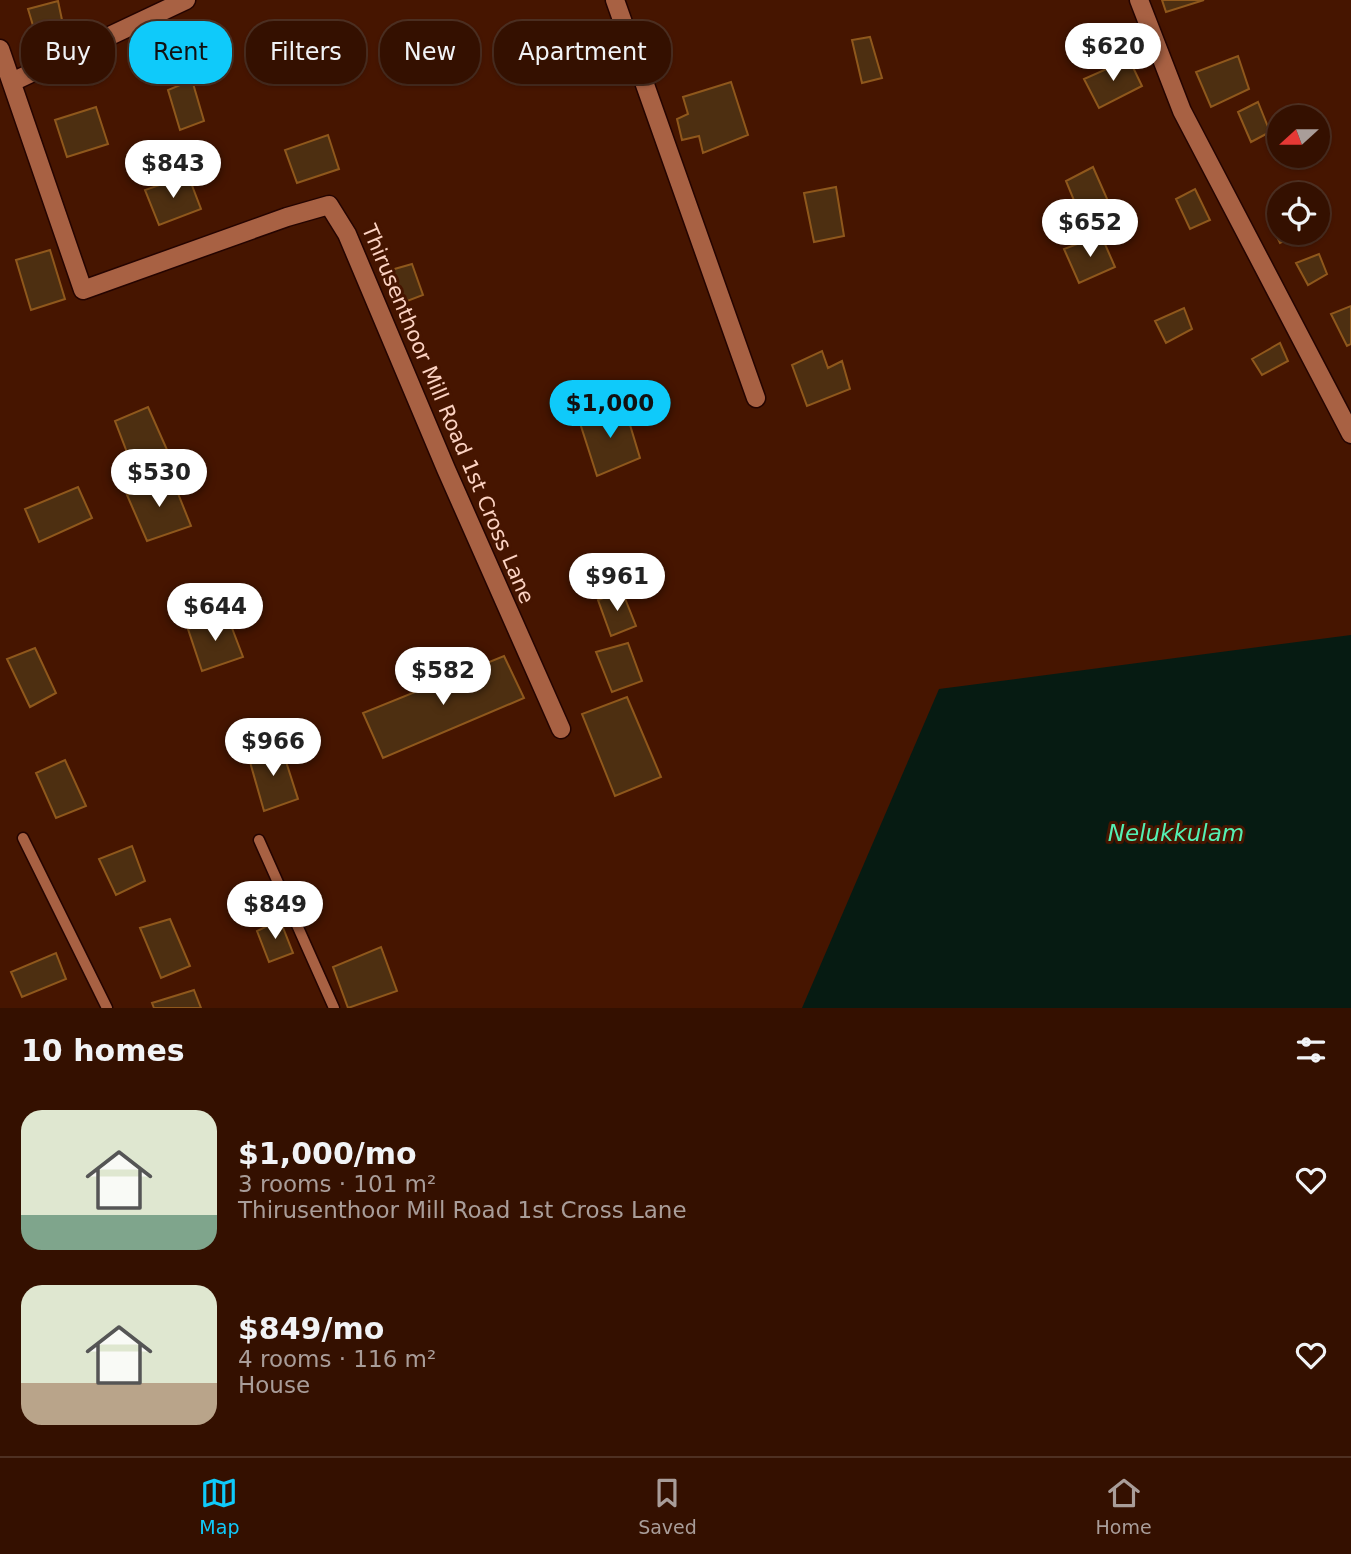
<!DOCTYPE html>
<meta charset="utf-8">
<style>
:root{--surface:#341000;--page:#3c190a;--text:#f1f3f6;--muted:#a99d99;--line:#4e3022;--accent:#0fcafa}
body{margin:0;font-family:"DejaVu Sans",sans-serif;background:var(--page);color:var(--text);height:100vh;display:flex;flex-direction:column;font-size:26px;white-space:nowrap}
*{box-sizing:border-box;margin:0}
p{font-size:23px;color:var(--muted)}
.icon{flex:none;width:38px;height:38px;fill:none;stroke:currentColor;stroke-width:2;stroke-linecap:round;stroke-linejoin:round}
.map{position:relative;height:1008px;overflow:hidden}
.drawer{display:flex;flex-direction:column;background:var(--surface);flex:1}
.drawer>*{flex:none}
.guide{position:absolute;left:21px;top:21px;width:700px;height:63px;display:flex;gap:14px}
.needle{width:46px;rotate:249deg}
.fabs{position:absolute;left:1267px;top:105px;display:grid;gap:14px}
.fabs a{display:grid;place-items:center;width:63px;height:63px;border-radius:50%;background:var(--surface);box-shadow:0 2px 5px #0004,0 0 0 2px var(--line);font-size:35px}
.price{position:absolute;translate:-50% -60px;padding:0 16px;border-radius:24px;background:#fff;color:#222;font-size:23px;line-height:46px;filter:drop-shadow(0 2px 4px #0008)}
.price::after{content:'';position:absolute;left:50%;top:42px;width:21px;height:16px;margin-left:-10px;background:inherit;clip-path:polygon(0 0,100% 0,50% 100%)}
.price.on{background:var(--accent);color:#111}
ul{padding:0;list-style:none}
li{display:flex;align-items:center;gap:21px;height:175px;padding:0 21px}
li span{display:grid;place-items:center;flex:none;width:196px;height:140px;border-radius:21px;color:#555}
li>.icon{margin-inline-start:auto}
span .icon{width:84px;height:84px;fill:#fffc;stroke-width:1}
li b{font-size:30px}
h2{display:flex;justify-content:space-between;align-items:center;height:84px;padding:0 21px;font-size:30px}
.pill{padding:0 24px;border-radius:28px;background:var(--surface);box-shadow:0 2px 5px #0004,0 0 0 2px var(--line);font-size:24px;line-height:63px}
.pill.on{background:var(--accent);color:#111}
.dock{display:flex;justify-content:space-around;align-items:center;height:98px;border-top:2px solid var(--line);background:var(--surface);font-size:19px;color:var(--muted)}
.dock a{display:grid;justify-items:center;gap:4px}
.dock .on{color:var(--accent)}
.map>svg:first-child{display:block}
.water{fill:#061b12}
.building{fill:#4d2f11;stroke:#8f581c;stroke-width:2}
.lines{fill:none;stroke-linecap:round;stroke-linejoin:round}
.lane-casing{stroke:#240400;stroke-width:13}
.street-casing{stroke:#240400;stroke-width:21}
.lane{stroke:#a86143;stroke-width:10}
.street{stroke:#a86143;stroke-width:18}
.labels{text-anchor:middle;stroke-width:6;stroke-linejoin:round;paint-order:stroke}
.street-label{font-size:21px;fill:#fcd3c3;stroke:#461500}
.water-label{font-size:23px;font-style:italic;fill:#54f0b3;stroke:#461500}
</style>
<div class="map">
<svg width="1351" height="1008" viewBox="0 0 1351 1008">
<rect width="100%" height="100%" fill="#461500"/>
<!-- water -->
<path class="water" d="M1351,635V1008H802L939,689Z"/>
<!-- building -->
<path class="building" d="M1162,0H1204L1166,12Z
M58,1L65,34L38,42L28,9Z
M870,37L882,78L862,83L852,40Z
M1238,56L1249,89L1211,107L1196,72Z
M1129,59L1142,86L1099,108L1084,79Z
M192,80L204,121L180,130L168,90Z
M731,82L748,135L703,153L699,136L682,140L677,119L688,114L683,97Z
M1258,102L1270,132L1251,142L1238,112Z
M96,107L108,144L67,157L55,120Z
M328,135L339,169L297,183L285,150Z
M1093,167L1108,201L1080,215L1066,181Z
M188,175L201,209L159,225L145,190Z
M836,187L844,236L814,242L804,193Z
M1195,189L1210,220L1190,229L1176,199Z
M1279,215V233H1300L1280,243L1269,221Z
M1101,235L1115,267L1079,283L1064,249Z
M50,250L65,299L31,310L16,260Z
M1319,254L1327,274L1308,285L1296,263Z
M412,264L423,295L402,303L391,270Z
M1351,306V344L1347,346L1331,314Z
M1184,308L1192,329L1166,343L1155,321Z
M1280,343L1288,361L1262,375L1252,359Z
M822,351L828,368L842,361L850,389L807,406L792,365Z
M624,405L640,458L597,476L580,423Z
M148,407L168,452L133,468L115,421Z
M171,476L191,526L147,541L127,495Z
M78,487L92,518L39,542L25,509Z
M622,591L636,626L611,636L598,600Z
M227,615L243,657L202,671L188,629Z
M628,643L642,681L612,692L596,652Z
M35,648L56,693L30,707L7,659Z
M504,656L524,698L383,758L363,713Z
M627,697L661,777L615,796L582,714Z
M281,746L298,799L264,811L248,755Z
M65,760L86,806L56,818L36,773Z
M132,846L145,881L116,895L99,859Z
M170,919L190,966L161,978L140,928Z
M280,920L293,953L269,962L257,931Z
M381,947L397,991L348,1008L333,967Z
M56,953L66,979L22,997L11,972Z
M194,990L201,1008H154L152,1003Z"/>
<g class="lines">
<defs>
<path id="lane" d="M23,838L107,1008
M259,840L334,1008"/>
<path id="street" d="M615,0L756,398
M1139,0L1182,111L1351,434
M0,49L83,290L287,217L329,205L347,234L446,469L561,729
M12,82L186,0"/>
</defs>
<!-- lane casing -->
<use href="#lane" class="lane-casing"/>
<!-- street casing -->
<use href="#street" class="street-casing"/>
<!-- lane -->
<use href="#lane" class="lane"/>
<!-- street -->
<use href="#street" class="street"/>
</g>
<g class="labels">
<!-- street labels -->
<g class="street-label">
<text transform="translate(448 414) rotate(67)" y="7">Thirusenthoor Mill Road 1st Cross Lane</text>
</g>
<!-- water labels -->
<g class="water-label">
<text x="1176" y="841">Nelukkulam</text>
</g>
</g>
</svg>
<div class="fabs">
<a><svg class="needle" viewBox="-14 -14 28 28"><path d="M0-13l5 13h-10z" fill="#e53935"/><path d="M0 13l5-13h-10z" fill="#a99d99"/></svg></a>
<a><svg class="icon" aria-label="locate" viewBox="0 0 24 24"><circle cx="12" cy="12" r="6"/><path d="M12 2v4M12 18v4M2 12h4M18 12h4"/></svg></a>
</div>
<b class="price" style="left:1113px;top:83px">$620</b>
<b class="price" style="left:173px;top:200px">$843</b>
<b class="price" style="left:1090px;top:259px">$652</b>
<b class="price on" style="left:610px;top:440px">$1,000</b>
<b class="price" style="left:159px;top:509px">$530</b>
<b class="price" style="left:617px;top:613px">$961</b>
<b class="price" style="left:215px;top:643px">$644</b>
<b class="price" style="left:443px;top:707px">$582</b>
<b class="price" style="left:273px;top:778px">$966</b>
<b class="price" style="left:275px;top:941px">$849</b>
<div class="guide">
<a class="pill">Buy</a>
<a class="pill on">Rent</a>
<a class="pill">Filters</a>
<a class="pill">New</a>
<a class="pill">Apartment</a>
</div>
</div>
<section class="drawer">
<h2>10 homes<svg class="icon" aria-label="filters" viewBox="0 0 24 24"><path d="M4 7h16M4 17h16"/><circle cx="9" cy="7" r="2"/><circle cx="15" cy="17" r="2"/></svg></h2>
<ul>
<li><span style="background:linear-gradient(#dfe7d0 75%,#7fa58c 0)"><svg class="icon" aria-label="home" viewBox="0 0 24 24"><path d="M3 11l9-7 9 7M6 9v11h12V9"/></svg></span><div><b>$1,000/mo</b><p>3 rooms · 101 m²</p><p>Thirusenthoor Mill Road 1st Cross Lane</p></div><svg class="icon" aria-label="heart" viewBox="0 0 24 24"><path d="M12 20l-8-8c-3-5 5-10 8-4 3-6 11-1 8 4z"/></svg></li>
<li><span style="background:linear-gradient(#dfe7d0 70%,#b9a48a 0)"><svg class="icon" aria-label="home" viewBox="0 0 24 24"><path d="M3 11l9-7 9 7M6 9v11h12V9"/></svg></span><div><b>$849/mo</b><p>4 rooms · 116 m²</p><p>House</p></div><svg class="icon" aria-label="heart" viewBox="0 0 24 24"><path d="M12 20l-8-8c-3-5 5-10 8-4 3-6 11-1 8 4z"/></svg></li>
</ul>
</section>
<nav class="dock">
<a class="on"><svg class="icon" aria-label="map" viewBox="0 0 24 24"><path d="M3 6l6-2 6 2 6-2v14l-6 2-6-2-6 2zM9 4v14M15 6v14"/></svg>Map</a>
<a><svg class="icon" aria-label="saved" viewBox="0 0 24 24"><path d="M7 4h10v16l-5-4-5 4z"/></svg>Saved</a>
<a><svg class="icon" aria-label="home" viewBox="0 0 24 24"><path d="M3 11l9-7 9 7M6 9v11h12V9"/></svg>Home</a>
</nav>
